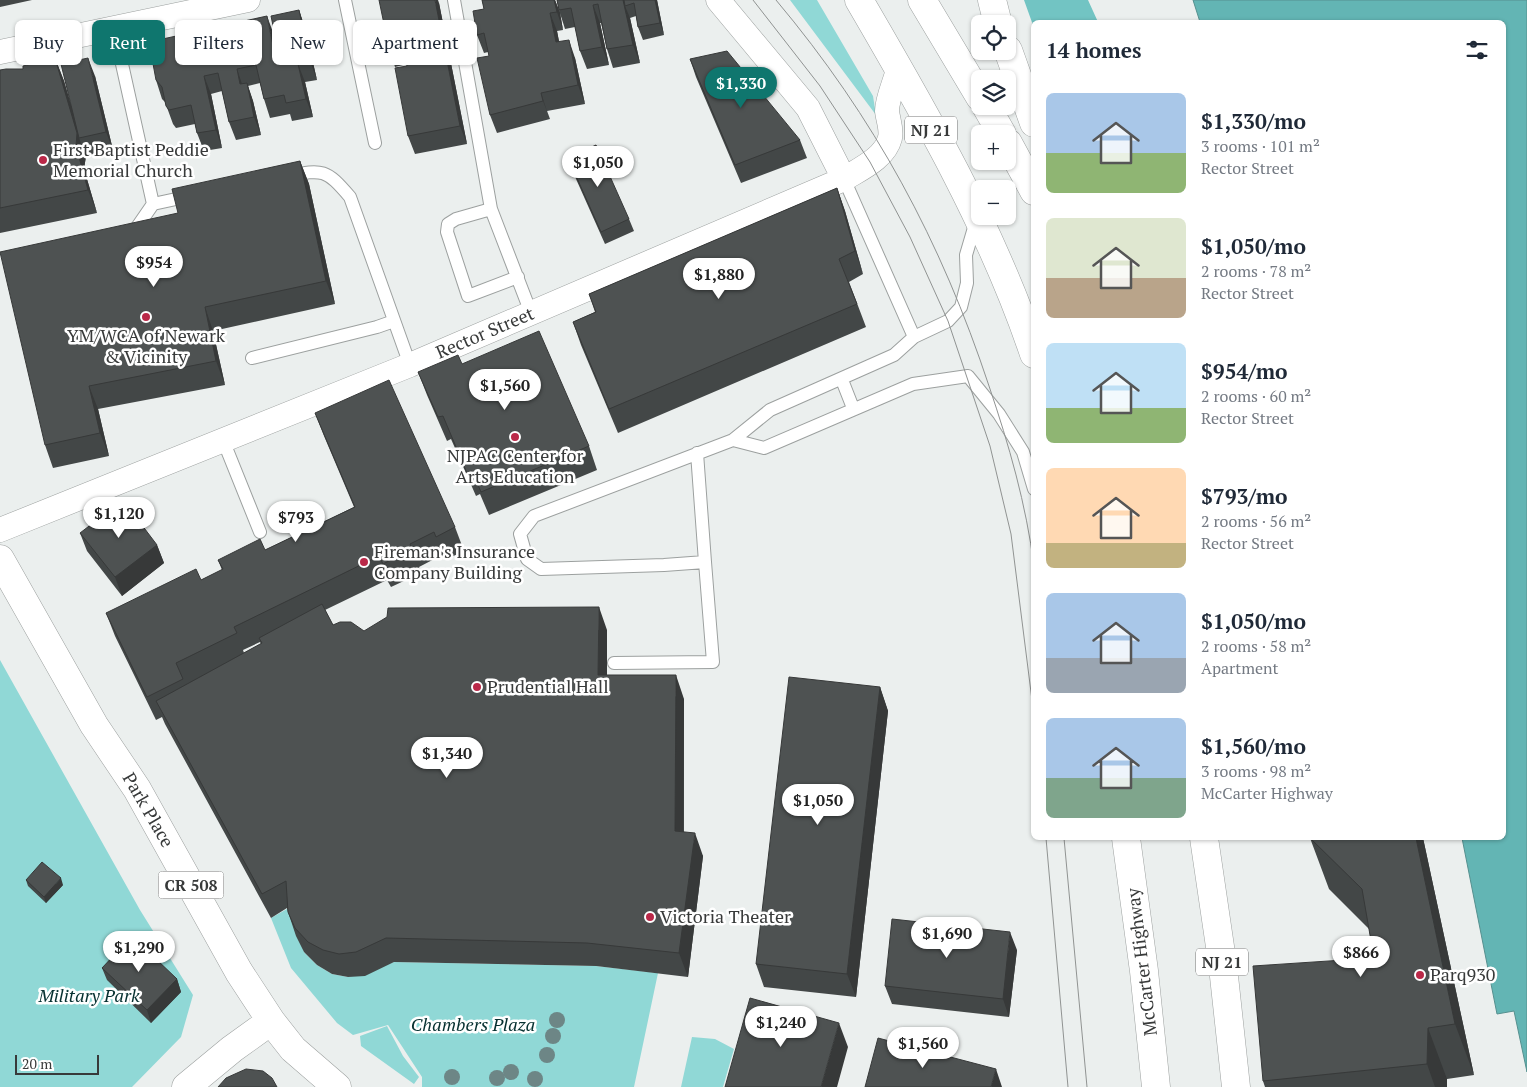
<!DOCTYPE html>
<meta charset="utf-8">
<style>
:root{--surface:#fff;--page:#f6f6f7;--text:#1f2937;--muted:#747a83;--accent:#0f766e}
body{margin:0;font-family:"PT Serif",serif;background:var(--page);color:var(--text);height:100vh;display:flex;flex-direction:column;font-size:19px;white-space:nowrap}
*{box-sizing:border-box;margin:0}
p{font-size:16px;color:var(--muted)}
.icon{flex:none;width:28px;height:28px;fill:none;stroke:currentColor;stroke-width:2;stroke-linecap:round;stroke-linejoin:round}
.map{position:relative;flex:1;overflow:hidden}
.details{position:absolute;left:1031px;top:20px;width:475px;height:820px;display:flex;flex-direction:column;background:var(--surface);border-radius:8px;box-shadow:0 1px 4px #0004}
.details>*{flex:none}
.banner{position:absolute;left:15px;top:20px;width:475px;height:45px;display:flex;gap:10px}
.buttons{position:absolute;left:971px;top:15px;display:grid;gap:10px}
.buttons a{display:grid;place-items:center;width:45px;height:45px;border-radius:8px;background:var(--surface);box-shadow:0 1px 4px #0004;font-size:25px}
.scale{position:absolute;left:15px;bottom:12px;width:84px;box-sizing:border-box;padding-left:5px;border:2px solid #383a3a;border-top:0;font-size:14px;line-height:18px;white-space:nowrap;color:#383a3a;-webkit-text-stroke:4px #fff;paint-order:stroke}
.price{position:absolute;translate:-50% -42px;padding:0 11px;border-radius:18px;background:#fff;color:#222;font-size:16px;line-height:32px;filter:drop-shadow(0 1px 2px #0008)}
.price::after{content:'';position:absolute;left:50%;top:30px;width:15px;height:11px;margin-left:-8px;background:inherit;clip-path:polygon(0 0,100% 0,50% 100%)}
.price.current{background:var(--accent);color:#fff}
ul{padding:0;list-style:none}
li{display:flex;align-items:center;gap:15px;height:125px;padding:0 15px}
li span{display:grid;place-items:center;flex:none;width:140px;height:100px;border-radius:8px;color:#555}
li>.icon{margin-inline-start:auto}
span .icon{width:60px;height:60px;fill:#fffc;stroke-width:1}
li b{font-size:21px}
h2{display:flex;justify-content:space-between;align-items:center;height:60px;padding:0 15px;font-size:21px}
.chip{padding:0 18px;border-radius:8px;background:var(--surface);box-shadow:0 1px 4px #0004;font-size:18px;line-height:45px}
.chip.current{background:var(--accent);color:#fff}
.map>svg:first-child{display:block}
.green{fill:#90d8d6}
.forest{fill:#72c4c3}
.water{fill:#63b5b4;stroke:#56908f}
.lines{fill:none;stroke-linecap:round;stroke-linejoin:round}
.lane-casing{stroke:#9ca09f;stroke-width:14}
.street-casing{stroke:#9ca09f;stroke-width:25}
.primary-casing{stroke:#9ca09f;stroke-width:29}
.lane{stroke:#fff;stroke-width:12}
.street{stroke:#fff;stroke-width:24}
.primary{stroke:#fff;stroke-width:28}
.tram{stroke:#909392;stroke-width:1}
.tree{fill:#6d8686}
.wall{fill:#434747;fill-rule:evenodd}
.shaded-wall{fill:#373939}
.building{fill:#4e5252;stroke:#373939}
.poi-dot{fill:#ba2848;stroke:#fff;stroke-width:2}
.labels{text-anchor:middle;stroke-width:5;stroke-linejoin:round;paint-order:stroke}
.shield{fill:#fff;stroke:#747575;stroke-width:1}
.shield-label{font-size:16px;font-weight:bold;fill:#383a3a}
.poi-label{font-size:18px;fill:#383a3a;stroke:#fff;text-anchor:start}
.street-label{font-size:18px;fill:#383a3a;stroke:#fff}
.park-label{font-size:18px;font-style:italic;fill:#063030;stroke:#fff}
</style>
<div class="map">
<svg width="1527" height="1087" viewBox="0 0 1527 1087">
<rect width="100%" height="100%" fill="#ebefee"/>
<!-- green -->
<path class="green" d="M790,0H817L873,96L876,115Z
M0,660L140,910L193,995L181,1037L132,1087H0Z
M294,905L304,952L317,965L332,974L348,977L394,962L596,966L658,973L634,1087H422V1077L388,1025L353,1035L337,1023L291,968L271,918Z
M387,1026L403,1056L419,1077L414,1084L361,1046L360,1036Z
M692,1037L715,1039L734,1049L723,1087H681Z"/>
<!-- forest -->
<path class="forest" d="M1024,0H1088L1098,22H1034V28Z"/>
<!-- water -->
<path class="water" d="M1193,0H1527V1072L1514,1011L1497,1014L1462,838H1504V22H1200Z"/>
<g class="lines">
<defs>
<path id="lane" d="M345,0L375,143
M454,0L491,209
M114,28L153,204L133,233
M288,176C323,169 326,169 350,197L410,365
M844,179L914,337
M153,204L190,196
M518,277L468,296L447,232L448,224L456,219L491,209L531,313
M252,358L377,327L394,321
M842,380L853,408
M223,440L260,532
M733,440L764,448L913,384L968,376L999,414L1023,452L1034,489
M697,453L705,562L664,565L541,569L527,559L520,534L534,516L733,440L770,410L894,355L914,337L948,321L961,307L967,283L966,255L976,221
M614,663L713,662L705,562"/>
<path id="street" d="M718,0L808,108L844,179
M0,52L248,0
M0,530L410,365L844,179C860,169 885,158 890,138C892,129 888,120 887,111C887,99 895,82 898,70"/>
<path id="primary" d="M859,0C925,113 992,229 1034,354
M922,0L980,97
M992,0L998,24
M1008,50L1034,123
M986,106L1002,134
M1008,143L1034,191
M0,559L94,725L137,789L239,972L271,1021L293,1049L337,1087
M1126,838L1144,971L1156,1087
M1204,838L1223,967L1236,1087
M186,1087L232,1049L271,1021"/>
</defs>
<!-- lane casing -->
<use href="#lane" class="lane-casing"/>
<!-- street casing -->
<use href="#street" class="street-casing"/>
<!-- primary casing -->
<use href="#primary" class="primary-casing"/>
<!-- lane -->
<use href="#lane" class="lane"/>
<!-- street -->
<use href="#street" class="street"/>
<!-- primary -->
<use href="#primary" class="primary"/>
<!-- tram -->
<path class="tram" d="M753,0L820,86L870,162L910,237L948,321L990,446L1011,534L1034,716
M776,0C875,118 941,241 989,386C1009,445 1026,504 1034,566
M1046,838L1068,1087
M1064,838L1087,1087"/>
</g>
<!-- trees -->
<g class="tree">
<circle cx="557" cy="1020" r="8"/>
<circle cx="553" cy="1036" r="8"/>
<circle cx="547" cy="1055" r="8"/>
<circle cx="511" cy="1072" r="8"/>
<circle cx="452" cy="1077" r="8"/>
<circle cx="497" cy="1078" r="8"/>
<circle cx="535" cy="1079" r="8"/>
</g>
<!-- wall -->
<path class="wall" d="M0,0H32L0,7Z
M482,0H555L560,13L563,30L557,31L559,42L575,58L585,104L547,111L550,119L497,133L490,115L489,56L488,52L484,53L477,35L484,9Z
M557,0H657L664,35L643,40L638,27L636,16L630,18L640,63L613,68L607,49L601,23H600L609,65L587,69L580,51L575,27L565,29L559,10Z
M439,3L467,144L415,154L408,136L407,64L395,67L389,48Z
M299,10L305,28L317,80L305,82L313,117L292,121L290,114L270,118L264,99L260,83L248,86L253,101L261,135L236,140L229,122L222,91L211,94L222,148L204,151L197,133L195,124L176,128L173,124L165,102L162,99L156,80L274,35L279,59H280Z
M315,22L325,27L326,33L318,35Z
M55,58L64,81L71,106L95,76L113,150L86,156L84,169L97,213L0,233V70L23,69Z
M690,59L800,140L807,158L741,183L696,77Z
M568,158L629,219L634,231L605,244L572,170Z
M300,161L309,184L335,304L213,331L225,385L98,409L109,456L53,468L45,445L178,213Z
M837,188L845,211L863,274L849,282L866,327L618,433L581,345L573,322L595,312L589,294Z
M462,364L589,446L597,470L489,515L480,494L476,496L451,439L447,441L427,395L418,372Z
M315,413L455,527L464,551L445,560L442,555L419,567L421,573L391,587L387,580L325,610L333,625L364,631L607,630V675L684,699V832L703,856L688,977L596,966L394,962L365,976L348,977L332,974L317,965L304,952L296,936L288,912L287,908L271,918L165,724L162,717L156,720L115,636L106,613L201,580L222,570L218,560L265,550L354,507L324,436ZM260,642L261,644L244,653L243,650Z
M80,533L157,545L164,563L122,596L87,551Z
M880,687L888,711L856,997L764,987L756,964Z
M1310,838H1423L1474,1075L1447,1079V1087H1265L1263,1081L1374,958L1369,929L1329,889Z
M26,880L63,885L46,903L28,886Z
M1017,950L1009,1017L892,1004L885,986Z
M102,968L177,979L181,992L151,1023L107,980Z"/>
<!-- shaded-wall -->
<path class="shaded-wall" d="M435,0H438L439,3L467,144L460,126Z
M554,0H555L560,13L563,30L557,12Z
M623,0H626L625,6L630,18L640,63L633,45Z
M655,0H657L664,35L660,23Z
M593,5L600,23L609,65L602,47Z
M299,10L305,28L317,80L310,61Z
M550,13L557,31L563,61L556,42Z
M267,16L274,35L283,78L276,60Z
M569,40L575,58L585,104L578,85Z
M55,58L64,81L81,138H79L86,156L84,169L97,213L88,190L76,146Z
M88,58L95,76L113,150L106,132Z
M298,64L305,82L313,117L306,99Z
M237,69L243,87L240,84Z
M204,76L211,94L222,148L216,130Z
M247,83L253,101L261,135L254,117Z
M541,93L547,111L550,119L543,101Z
M300,161L309,184L335,304L326,281Z
M837,188L845,211L863,274L855,251Z
M205,307L213,331L225,385L216,361Z
M89,386L98,409L109,456L100,433Z
M157,545L164,563L122,596L115,577Z
M599,607L607,630V699L598,675Z
M676,675L684,699L683,854L675,831Z
M880,687L888,711L856,997L847,974Z
M695,833L703,856L688,977L679,953Z
M1416,838H1423L1474,1075L1455,1024Z
M61,878L63,885L46,903L44,897Z
M1010,932L1017,950L1009,1017L1003,999Z
M177,979L181,992L151,1023L147,1010Z
M839,1023L848,1047L837,1087H821Z
M1428,1028L1447,1079V1087H1435L1427,1064Z
M996,1069L1002,1087H991Z"/>
<!-- building -->
<path class="building" d="M379,0H435L460,126L408,136L395,68L407,66L403,46L389,48Z
M482,0H554L557,12L550,13L556,42L569,40L578,85L541,93L543,101L490,115L477,58L489,56L484,33L477,35L473,11L484,9Z
M557,0H623L633,45L607,49L598,4L593,5L602,47L580,51L571,8L559,10Z
M624,0H655L660,23L638,27L634,3L625,6Z
M299,10L310,61L298,64L306,99L286,103L284,95L264,99L256,65L237,69L240,84L247,83L254,117L229,122L218,73L204,76L216,130L197,133L191,105L169,110L166,106L162,87L156,80L149,42L267,16L276,60L280,59L271,16Z
M323,21L324,27L316,28L315,22Z
M727,51L800,140L735,165L690,59Z
M55,58L77,133L76,146L88,190L0,208V70L6,69H23V66Z
M88,58L106,132L79,138L61,64Z
M596,145L629,219L601,232L568,158Z
M300,161L326,281L205,307L216,361L89,386L100,433L45,445L0,252L178,213L172,189Z
M837,188L855,251L839,259L857,304L609,409L573,322L596,312L589,294Z
M539,331L589,446L481,492L472,471L467,473L443,416L438,417L418,372L458,355L462,364Z
M389,380L455,527L436,537L434,532L410,544L412,549L383,564L379,556L234,627L237,633L176,663L183,679L147,697L106,613L196,569L201,580L223,569L218,560L260,539L265,550L355,507L315,413Z
M123,500L157,545L115,577L80,533Z
M322,604L333,625L340,622H351L364,631L387,617L388,608L599,607L598,675H676L675,831L695,833L679,953L587,943L386,938L356,952L339,954L323,950L308,942L295,928L288,912L286,881L262,894L156,701L262,643L259,638Z
M789,677L880,687L847,974L756,964Z
M1310,838H1416L1455,1024L1428,1028L1427,1064L1263,1081L1253,966L1374,958L1362,889Z
M42,862L61,878L44,897L26,880Z
M892,919L1010,932L1003,999L885,986Z
M132,936L177,979L147,1010L102,968Z
M750,998L839,1023L821,1087H725Z
M878,1038L996,1069L991,1087H865Z
M246,1069L263,1071L272,1078L277,1087H218L226,1078Z"/>
<!-- markers -->
<g class="poi-dot">
<circle cx="43" cy="160" r="5"/>
<circle cx="146" cy="317" r="5"/>
<circle cx="515" cy="437" r="5"/>
<circle cx="364" cy="562" r="5"/>
<circle cx="477" cy="687" r="5"/>
<circle cx="650" cy="917" r="5"/>
<circle cx="1420" cy="975" r="5"/>
</g>
<g class="labels">
<!-- shield labels -->
<g class="shield">
<rect x="905" y="116.5" width="52" height="27" rx="4"/>
<rect x="158.5" y="871.5" width="65" height="27" rx="4"/>
<rect x="1196" y="948.5" width="52" height="27" rx="4"/>
</g>
<g class="shield-label">
<text x="931" y="136">NJ 21</text>
<text x="191" y="891">CR 508</text>
<text x="1222" y="968">NJ 21</text>
</g>
<!-- poi labels -->
<g class="poi-label">
<text x="53" y="156">First Baptist Peddie<tspan x="53" dy="21">Memorial Church</tspan></text>
<text x="146" y="342" text-anchor="middle">YM/WCA of Newark<tspan x="146" dy="21">&amp; Vicinity</tspan></text>
<text x="515" y="462" text-anchor="middle">NJPAC Center for<tspan x="515" dy="21">Arts Education</tspan></text>
<text x="374" y="558">Fireman's Insurance<tspan x="374" dy="21">Company Building</tspan></text>
<text x="487" y="693">Prudential Hall</text>
<text x="660" y="923">Victoria Theater</text>
<text x="1430" y="981">Parq930</text>
</g>
<!-- street labels -->
<g class="street-label">
<text transform="translate(485 333) rotate(-23)" y="6">Rector Street</text>
<text transform="translate(148 810) rotate(60)" y="6">Park Place</text>
<text transform="translate(1142 962) rotate(-97)" y="6">McCarter Highway</text>
</g>
<!-- park labels -->
<g class="park-label">
<text x="89" y="1002">Military Park</text>
<text x="473" y="1031">Chambers Plaza</text>
</g>
</g>
</svg>
<div class="buttons">
<a><svg class="icon" aria-label="locate" viewBox="0 0 24 24"><circle cx="12" cy="12" r="6"/><path d="M12 2v4M12 18v4M2 12h4M18 12h4"/></svg></a>
<a><svg class="icon" aria-label="layers" viewBox="0 0 24 24"><path d="M12 4l9 5-9 5-9-5zM3 14l9 5 9-5"/></svg></a>
<a>+</a>
<a>−</a>
</div>
<div class="scale">20 m</div>
<b class="price current" style="left:741px;top:109px">$1,330</b>
<b class="price" style="left:598px;top:188px">$1,050</b>
<b class="price" style="left:154px;top:288px">$954</b>
<b class="price" style="left:719px;top:300px">$1,880</b>
<b class="price" style="left:505px;top:411px">$1,560</b>
<b class="price" style="left:119px;top:539px">$1,120</b>
<b class="price" style="left:296px;top:543px">$793</b>
<b class="price" style="left:447px;top:779px">$1,340</b>
<b class="price" style="left:818px;top:826px">$1,050</b>
<b class="price" style="left:947px;top:959px">$1,690</b>
<b class="price" style="left:139px;top:973px">$1,290</b>
<b class="price" style="left:1361px;top:978px">$866</b>
<b class="price" style="left:781px;top:1048px">$1,240</b>
<b class="price" style="left:923px;top:1069px">$1,560</b>
<div class="banner">
<a class="chip">Buy</a>
<a class="chip current">Rent</a>
<a class="chip">Filters</a>
<a class="chip">New</a>
<a class="chip">Apartment</a>
</div>
<section class="details">
<h2>14 homes<svg class="icon" aria-label="filters" viewBox="0 0 24 24"><path d="M4 7h16M4 17h16"/><circle cx="9" cy="7" r="2"/><circle cx="15" cy="17" r="2"/></svg></h2>
<ul>
<li><span style="background:linear-gradient(#a9c7e8 60%,#8fb573 0)"><svg class="icon" aria-label="home" viewBox="0 0 24 24"><path d="M3 11l9-7 9 7M6 9v11h12V9"/></svg></span><div><b>$1,330/mo</b><p>3 rooms · 101 m²</p><p>Rector Street</p></div></li>
<li><span style="background:linear-gradient(#dfe7d0 60%,#b9a48a 0)"><svg class="icon" aria-label="home" viewBox="0 0 24 24"><path d="M3 11l9-7 9 7M6 9v11h12V9"/></svg></span><div><b>$1,050/mo</b><p>2 rooms · 78 m²</p><p>Rector Street</p></div></li>
<li><span style="background:linear-gradient(#bfe0f5 65%,#8fb573 0)"><svg class="icon" aria-label="home" viewBox="0 0 24 24"><path d="M3 11l9-7 9 7M6 9v11h12V9"/></svg></span><div><b>$954/mo</b><p>2 rooms · 60 m²</p><p>Rector Street</p></div></li>
<li><span style="background:linear-gradient(#ffd9b3 75%,#c2b280 0)"><svg class="icon" aria-label="home" viewBox="0 0 24 24"><path d="M3 11l9-7 9 7M6 9v11h12V9"/></svg></span><div><b>$793/mo</b><p>2 rooms · 56 m²</p><p>Rector Street</p></div></li>
<li><span style="background:linear-gradient(#a9c7e8 65%,#9aa5b1 0)"><svg class="icon" aria-label="home" viewBox="0 0 24 24"><path d="M3 11l9-7 9 7M6 9v11h12V9"/></svg></span><div><b>$1,050/mo</b><p>2 rooms · 58 m²</p><p>Apartment</p></div></li>
<li><span style="background:linear-gradient(#a9c7e8 60%,#7fa58c 0)"><svg class="icon" aria-label="home" viewBox="0 0 24 24"><path d="M3 11l9-7 9 7M6 9v11h12V9"/></svg></span><div><b>$1,560/mo</b><p>3 rooms · 98 m²</p><p>McCarter Highway</p></div></li>
</ul>
</section>
</div>
